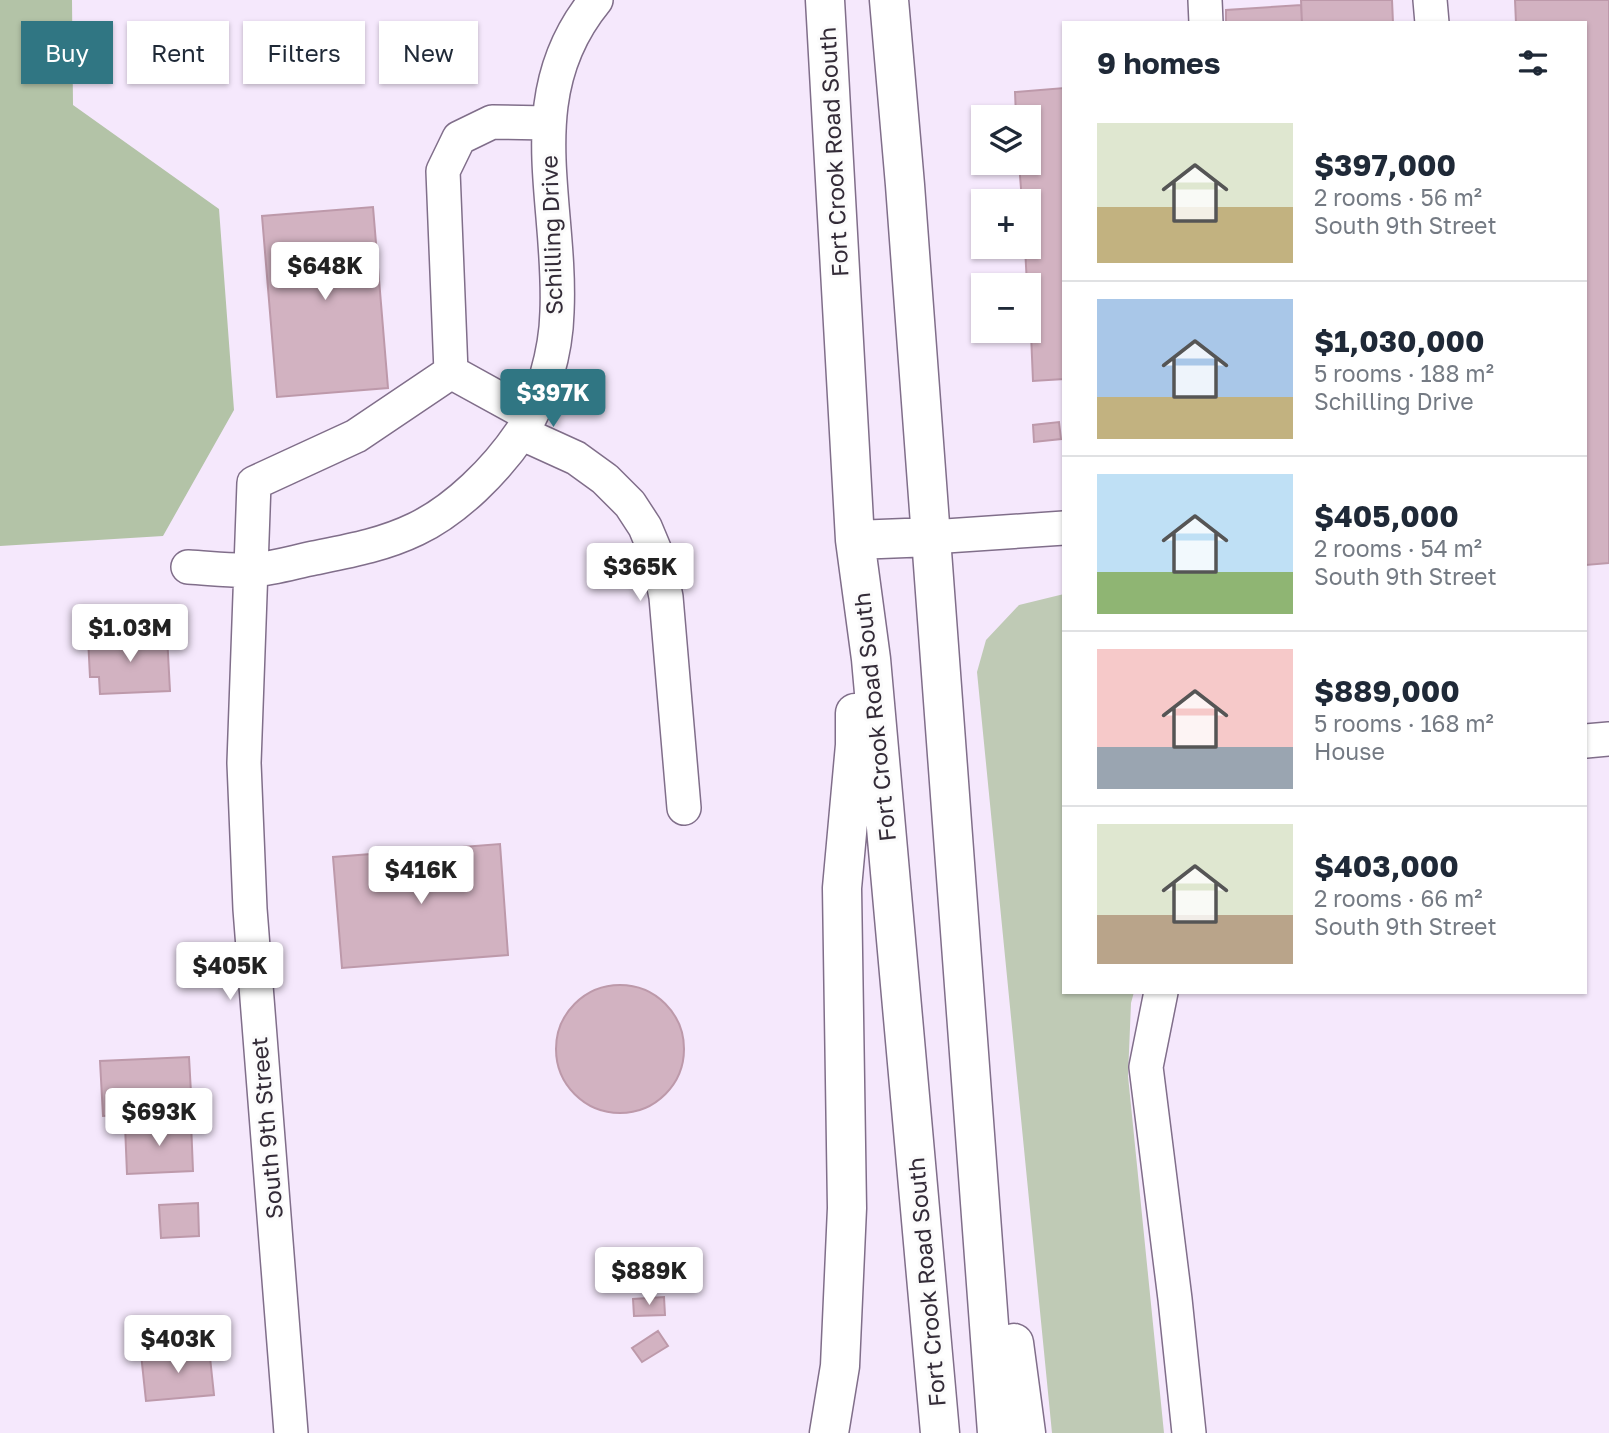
<!DOCTYPE html>
<meta charset="utf-8">
<style>
:root{--surface:#fff;--page:#f6f6f7;--text:#1f2937;--muted:#747a83;--line:#e0e1e3;--accent:#307683}
body{margin:0;font-family:"Golos Text",sans-serif;background:var(--page);color:var(--text);height:100vh;display:flex;flex-direction:column;font-size:26px;white-space:nowrap}
*{box-sizing:border-box;margin:0}
p{font-size:23px;color:var(--muted)}
.icon{flex:none;width:38px;height:38px;fill:none;stroke:currentColor;stroke-width:2;stroke-linecap:round;stroke-linejoin:round}
.map{position:relative;flex:1;overflow:hidden}
.details{position:absolute;left:1062px;top:21px;width:525px;height:973px;display:flex;flex-direction:column;background:var(--surface);border-radius:0px;box-shadow:0 2px 5px #0004}
.details>*{flex:none}
.banner{position:absolute;left:21px;top:21px;width:665px;height:63px;display:flex;gap:14px}
.controls{position:absolute;left:971px;top:105px;display:grid;gap:14px}
.controls a{display:grid;place-items:center;width:70px;height:70px;border-radius:0px;background:var(--surface);box-shadow:0 2px 5px #0004;font-size:35px}
.price{position:absolute;translate:-50% -60px;padding:0 16px;border-radius:7px;background:#fff;color:#222;font-size:23px;line-height:46px;filter:drop-shadow(0 2px 4px #0008)}
.price::after{content:'';position:absolute;left:50%;top:42px;width:21px;height:16px;margin-left:-10px;background:inherit;clip-path:polygon(0 0,100% 0,50% 100%)}
.price.current{background:var(--accent);color:#fff}
ul{padding:0;list-style:none}
li{display:flex;align-items:center;gap:21px;height:175px;padding:0 35px}
li+li{border-top:2px solid var(--line)}
li span{display:grid;place-items:center;flex:none;width:196px;height:140px;border-radius:0px;color:#555}
li>.icon{margin-inline-start:auto}
span .icon{width:84px;height:84px;fill:#fffc;stroke-width:1}
li b{font-size:30px}
h2{display:flex;justify-content:space-between;align-items:center;height:84px;padding:0 35px;font-size:30px}
.chip{padding:0 24px;border-radius:0px;background:var(--surface);box-shadow:0 2px 5px #0004;font-size:24px;line-height:63px}
.chip.current{background:var(--accent);color:#fff}
.map>svg:first-child{display:block}
.green{fill:#bfcab5}
.forest{fill:#b3c3a7}
.building{fill:#d2b2c1;stroke:#bd99aa;stroke-width:2}
.lines{fill:none;stroke-linecap:round;stroke-linejoin:round}
.minor-casing{stroke:#806e8a;stroke-width:36}
.major-casing{stroke:#806e8a;stroke-width:41}
.minor{stroke:#fff;stroke-width:33}
.major{stroke:#fff;stroke-width:38}
.labels{text-anchor:middle;stroke-width:6;stroke-linejoin:round;paint-order:stroke}
.street-label{font-size:23px;fill:#332b37;stroke:#fbfbfb}
</style>
<div class="map">
<svg width="1609" height="1433" viewBox="0 0 1609 1433">
<rect width="100%" height="100%" fill="#f5e8fc"/>
<!-- green -->
<path class="green" d="M1064,594V992H1134L1131,1003L1128,1076L1164,1433H1052L977,672L986,640L1019,605Z"/>
<!-- forest -->
<path class="forest" d="M0,0H72L73,105L219,209L234,410L163,536L0,546Z"/>
<!-- building -->
<path class="building" d="M1301,0H1392L1393,23H1302Z
M1515,0H1609V563L1586,565V23H1516Z
M1301,5L1302,23H1226V10Z
M1064,88V379L1033,381L1029,285H1027L1025,247H1029V201H1022L1019,163H1029V117H1016L1015,92Z
M373,207L388,388L277,397L262,216Z
M1059,422L1061,439L1034,442L1033,425Z
M167,635L170,691L100,694L99,677H90L88,638Z
M500,844L508,955L342,968L333,857Z
M556 1049a64 64 0 1 1 128 0a64 64 0 1 1-128 0Z
M189,1057L192,1111L103,1116L100,1061Z
M191,1122L193,1171L127,1174L125,1125Z
M198,1203L199,1236L161,1238L159,1205Z
M664,1297L665,1315L634,1316L633,1299Z
M658,1331L668,1346L642,1362L632,1348Z
M209,1348L214,1395L146,1401L141,1354Z"/>
<g class="lines">
<defs>
<path id="minor" d="M1205,0L1206,23
M1430,0L1432,23
M529,415L451,372L443,171L459,138L492,122L549,123
M521,433L576,458L605,479L630,504L645,527L658,558L666,597L684,808
M931,537L1064,528
M188,567C209,568 230,571 251,570C272,569 294,562 314,558C349,551 383,545 416,529C456,510 496,470 521,433C543,399 556,352 557,312C562,201 517,96 596,0
M1586,741L1609,739
M1161,992L1146,1067L1175,1299L1189,1433
M291,1433L250,909L244,763L254,483L356,436L451,372"/>
<path id="major" d="M825,0L855,540L871,659L940,1433
M889,0L905,185L997,1433
M855,540L931,537
M1014,1343L1026,1433
M829,1433L840,1366L847,1208L842,888L855,745V713"/>
</defs>
<!-- minor casing -->
<use href="#minor" class="minor-casing"/>
<!-- major casing -->
<use href="#major" class="major-casing"/>
<!-- minor -->
<use href="#minor" class="minor"/>
<!-- major -->
<use href="#major" class="major"/>
</g>
<g class="labels">
<!-- street labels -->
<g class="street-label">
<text transform="translate(834 152) rotate(-93)" y="8">Fort Crook Road South</text>
<text transform="translate(552 235) rotate(-92)" y="8">Schilling Drive</text>
<text transform="translate(875 717) rotate(-96)" y="8">Fort Crook Road South</text>
<text transform="translate(267 1128) rotate(-95)" y="8">South 9th Street</text>
<text transform="translate(927 1282) rotate(-95)" y="8">Fort Crook Road South</text>
</g>
</g>
</svg>
<div class="controls">
<a><svg class="icon" aria-label="layers" viewBox="0 0 24 24"><path d="M12 4l9 5-9 5-9-5zM3 14l9 5 9-5"/></svg></a>
<a>+</a>
<a>−</a>
</div>
<b class="price" style="left:325px;top:302px">$648K</b>
<b class="price current" style="left:553px;top:429px">$397K</b>
<b class="price" style="left:640px;top:603px">$365K</b>
<b class="price" style="left:130px;top:664px">$1.03M</b>
<b class="price" style="left:421px;top:906px">$416K</b>
<b class="price" style="left:230px;top:1002px">$405K</b>
<b class="price" style="left:159px;top:1148px">$693K</b>
<b class="price" style="left:649px;top:1307px">$889K</b>
<b class="price" style="left:178px;top:1375px">$403K</b>
<div class="banner">
<a class="chip current">Buy</a>
<a class="chip">Rent</a>
<a class="chip">Filters</a>
<a class="chip">New</a>
</div>
<section class="details">
<h2>9 homes<svg class="icon" aria-label="filters" viewBox="0 0 24 24"><path d="M4 7h16M4 17h16"/><circle cx="9" cy="7" r="2"/><circle cx="15" cy="17" r="2"/></svg></h2>
<ul>
<li><span style="background:linear-gradient(#dfe7d0 60%,#c2b280 0)"><svg class="icon" aria-label="home" viewBox="0 0 24 24"><path d="M3 11l9-7 9 7M6 9v11h12V9"/></svg></span><div><b>$397,000</b><p>2 rooms · 56 m²</p><p>South 9th Street</p></div></li>
<li><span style="background:linear-gradient(#a9c7e8 70%,#c2b280 0)"><svg class="icon" aria-label="home" viewBox="0 0 24 24"><path d="M3 11l9-7 9 7M6 9v11h12V9"/></svg></span><div><b>$1,030,000</b><p>5 rooms · 188 m²</p><p>Schilling Drive</p></div></li>
<li><span style="background:linear-gradient(#bfe0f5 70%,#8fb573 0)"><svg class="icon" aria-label="home" viewBox="0 0 24 24"><path d="M3 11l9-7 9 7M6 9v11h12V9"/></svg></span><div><b>$405,000</b><p>2 rooms · 54 m²</p><p>South 9th Street</p></div></li>
<li><span style="background:linear-gradient(#f6c9c9 70%,#9aa5b1 0)"><svg class="icon" aria-label="home" viewBox="0 0 24 24"><path d="M3 11l9-7 9 7M6 9v11h12V9"/></svg></span><div><b>$889,000</b><p>5 rooms · 168 m²</p><p>House</p></div></li>
<li><span style="background:linear-gradient(#dfe7d0 65%,#b9a48a 0)"><svg class="icon" aria-label="home" viewBox="0 0 24 24"><path d="M3 11l9-7 9 7M6 9v11h12V9"/></svg></span><div><b>$403,000</b><p>2 rooms · 66 m²</p><p>South 9th Street</p></div></li>
</ul>
</section>
</div>
